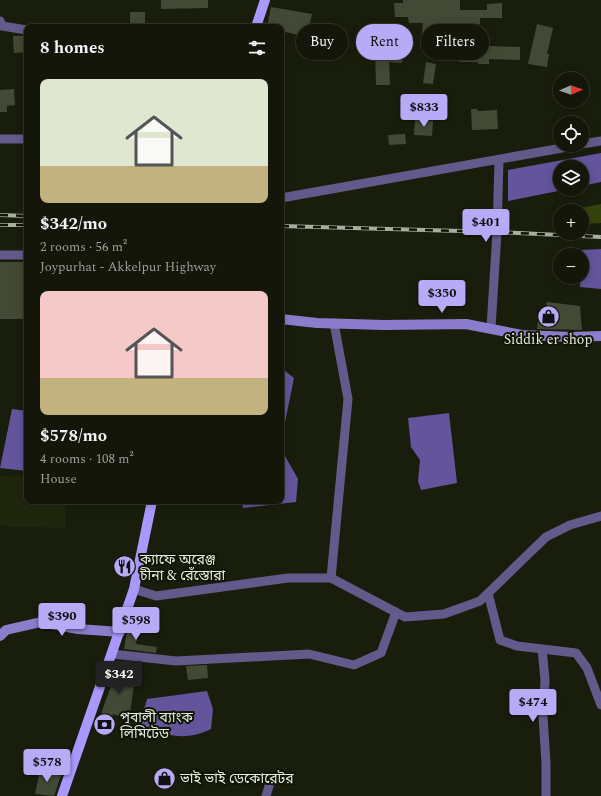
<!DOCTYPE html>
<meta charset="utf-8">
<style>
:root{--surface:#131609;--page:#1c1f12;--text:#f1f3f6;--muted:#9d9f9c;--line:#32352a;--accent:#b7abf7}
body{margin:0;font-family:Spectral,"Noto Sans Bengali",serif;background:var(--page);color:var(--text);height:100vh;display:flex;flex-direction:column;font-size:15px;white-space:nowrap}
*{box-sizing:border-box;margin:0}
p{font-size:13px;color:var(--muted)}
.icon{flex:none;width:22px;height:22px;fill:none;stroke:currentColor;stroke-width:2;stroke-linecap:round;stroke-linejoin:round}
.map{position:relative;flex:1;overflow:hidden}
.panel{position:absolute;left:24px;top:24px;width:260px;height:480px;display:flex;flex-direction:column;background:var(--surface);border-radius:8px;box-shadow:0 2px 10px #0003,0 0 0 1px var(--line)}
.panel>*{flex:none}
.banner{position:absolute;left:296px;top:24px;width:245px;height:36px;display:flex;gap:8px}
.needle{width:26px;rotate:88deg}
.tools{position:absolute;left:553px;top:72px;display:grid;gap:8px}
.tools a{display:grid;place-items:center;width:36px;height:36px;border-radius:50%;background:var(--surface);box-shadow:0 2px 10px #0003,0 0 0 1px var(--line);font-size:20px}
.price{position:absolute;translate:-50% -34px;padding:0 9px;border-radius:4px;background:var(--accent);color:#111;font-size:13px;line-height:26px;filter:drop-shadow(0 1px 2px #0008)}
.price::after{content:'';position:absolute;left:50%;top:24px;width:12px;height:9px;margin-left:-6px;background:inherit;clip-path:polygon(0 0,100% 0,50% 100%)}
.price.on{background:#222;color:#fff}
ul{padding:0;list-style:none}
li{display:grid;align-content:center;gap:8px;height:212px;padding:0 16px}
li span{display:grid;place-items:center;height:124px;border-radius:8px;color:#555}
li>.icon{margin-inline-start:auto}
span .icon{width:72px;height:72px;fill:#fffc;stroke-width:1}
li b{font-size:17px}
h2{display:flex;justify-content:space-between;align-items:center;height:48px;padding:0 16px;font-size:17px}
.tag{padding:0 14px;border-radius:18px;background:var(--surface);box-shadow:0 2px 10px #0003,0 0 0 1px var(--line);font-size:14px;line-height:36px}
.tag.on{background:var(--accent);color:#111}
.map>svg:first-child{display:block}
.built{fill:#1f260d}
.green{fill:#34430b}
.water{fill:#63549c}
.building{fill:#424935}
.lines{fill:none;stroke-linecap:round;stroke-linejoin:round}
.minor{stroke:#635a8b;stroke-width:9}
.secondary{stroke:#8c7dcc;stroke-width:10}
.primary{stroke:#ab98ff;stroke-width:10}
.rail-casing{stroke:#a9aea1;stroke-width:4}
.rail{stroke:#101504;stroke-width:2.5;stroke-dasharray:8;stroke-linecap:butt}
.labels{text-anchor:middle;stroke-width:4;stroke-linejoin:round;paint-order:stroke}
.poi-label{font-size:14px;fill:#e5eade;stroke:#101504;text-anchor:start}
</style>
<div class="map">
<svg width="601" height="796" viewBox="0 0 601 796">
<rect width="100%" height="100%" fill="#191e0c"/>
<!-- built -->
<path class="built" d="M0,476L27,477V501H66L65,528L0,526Z"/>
<!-- green -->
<path class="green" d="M601,204V223L582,224V211H566Z"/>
<!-- water -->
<path class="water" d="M601,153V182L582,186V167H560V189H568L508,201V170Z
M601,249V289L580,287L581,277H582L581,250Z
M281,371H285L294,378L281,442Z
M12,409L27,411V471L0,468Z
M449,413L457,483L421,490L418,481L420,460L411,447L408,418Z
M281,449L298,479L296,502L243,508L242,501H281Z
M207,691L213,709L211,729C185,742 165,735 139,726L147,699Z"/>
<!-- building -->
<path class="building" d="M161,0H208V8L161,9Z
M403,0H460V10H487V4L502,3V18H480V24H458V44L489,43V46L520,47V60L489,59V64H478V62H459V59H439V34H422L423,23H409L408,17H395L394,3H403Z
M271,7L312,14L307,37L281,31V27H267Z
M130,12H145V27H130Z
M537,24L553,28L547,54H549L547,67L528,64Z
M392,31H406L402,63L389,62L390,85H376L375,50H391Z
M13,36H27V52L14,53Z
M426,62L436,64L433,84L423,83Z
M14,89L15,105L7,106V112H0V90Z
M471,109H477L478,111L497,110L498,129L472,130Z
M415,120L433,121L432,136L414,135Z
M405,134L406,144L389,145L388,135Z
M0,262H27V319H0Z
M547,302L580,306L582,330L537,329L538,319L542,316L543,307H546Z
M128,625L139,627L136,644L157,647L156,653L124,649Z
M120,661L137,663L129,720L113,714L106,734L98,731L102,711Z
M207,665L208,678L188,680L186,666Z
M40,770L61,775L54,796L35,794Z"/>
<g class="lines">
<!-- minor -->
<path class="minor" d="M0,21L2,26L27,30
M0,139H27
M582,144L601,141
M281,198L579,145
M0,255H27
M491,328L497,232L499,160
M331,578L348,399L334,323
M134,589L156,596L288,578H331L405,617L444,614L480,601L546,537L570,525L601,516
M488,593L500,640L517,646L576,653L587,668L601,705
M542,649L545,680L543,716L546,763V796
M112,654L176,661L309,654L354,665L381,653L396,612
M266,796L269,786"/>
<!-- secondary -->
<path class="secondary" d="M281,319L317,323L384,325L466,324L522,335L572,337L601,336
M0,636L6,630L41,622L78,629L120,632"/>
<!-- primary -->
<path class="primary" d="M256,27L265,0
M62,796L134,589L152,501"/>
<defs>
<path id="rail" d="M0,215L27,216
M0,225H27
M281,226L497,232L601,237"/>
</defs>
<!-- rail casing -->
<use href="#rail" class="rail-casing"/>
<!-- rail -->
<use href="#rail" class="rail"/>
</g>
<!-- icons -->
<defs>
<symbol id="shop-disc" viewBox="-11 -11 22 22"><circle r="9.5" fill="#b7abf7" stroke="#101504"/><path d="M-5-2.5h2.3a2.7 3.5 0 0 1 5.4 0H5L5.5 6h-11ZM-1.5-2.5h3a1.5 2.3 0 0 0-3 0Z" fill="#111"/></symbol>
<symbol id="restaurant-disc" viewBox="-11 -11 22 22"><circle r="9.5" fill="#b7abf7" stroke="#101504"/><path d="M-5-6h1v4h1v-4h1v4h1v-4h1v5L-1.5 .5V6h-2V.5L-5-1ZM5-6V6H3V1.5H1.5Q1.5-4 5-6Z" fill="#111"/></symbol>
<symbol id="bank-disc" viewBox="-11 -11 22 22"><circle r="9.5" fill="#b7abf7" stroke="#101504"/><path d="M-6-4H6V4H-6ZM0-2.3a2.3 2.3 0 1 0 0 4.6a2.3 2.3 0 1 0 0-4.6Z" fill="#111"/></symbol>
</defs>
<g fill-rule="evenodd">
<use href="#shop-disc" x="536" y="304" width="25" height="25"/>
<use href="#restaurant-disc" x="112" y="554" width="25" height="25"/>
<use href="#bank-disc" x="92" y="712" width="25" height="25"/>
<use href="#shop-disc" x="152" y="766" width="25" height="25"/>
</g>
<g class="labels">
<!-- poi labels -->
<g class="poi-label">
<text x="548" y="344" text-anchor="middle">Siddik er shop</text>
<text x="140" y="564">ক্যাফে অরেঞ্জ<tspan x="140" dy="16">চীনা &amp; রেঁস্তোরা</tspan></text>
<text x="120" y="722">পূবালী ব্যাংক<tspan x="120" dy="16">লিমিটেড</tspan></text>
<text x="180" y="783">ভাই ভাই ডেকোরেটর</text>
</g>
</g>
</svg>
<div class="tools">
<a><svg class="needle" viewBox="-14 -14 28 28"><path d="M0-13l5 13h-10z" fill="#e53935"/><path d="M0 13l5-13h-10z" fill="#9d9f9c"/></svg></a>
<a><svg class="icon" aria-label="locate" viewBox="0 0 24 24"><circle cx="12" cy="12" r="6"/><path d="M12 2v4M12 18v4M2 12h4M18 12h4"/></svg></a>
<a><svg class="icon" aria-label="layers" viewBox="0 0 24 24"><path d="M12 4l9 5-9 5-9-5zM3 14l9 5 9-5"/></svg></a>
<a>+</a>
<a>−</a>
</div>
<b class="price" style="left:424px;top:128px">$833</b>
<b class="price" style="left:486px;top:243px">$401</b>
<b class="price" style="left:442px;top:314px">$350</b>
<b class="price" style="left:62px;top:637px">$390</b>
<b class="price" style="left:136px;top:641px">$598</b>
<b class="price on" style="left:119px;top:695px">$342</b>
<b class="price" style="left:533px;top:723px">$474</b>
<b class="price" style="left:47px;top:783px">$578</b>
<div class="banner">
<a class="tag">Buy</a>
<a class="tag on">Rent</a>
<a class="tag">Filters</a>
</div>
<section class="panel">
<h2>8 homes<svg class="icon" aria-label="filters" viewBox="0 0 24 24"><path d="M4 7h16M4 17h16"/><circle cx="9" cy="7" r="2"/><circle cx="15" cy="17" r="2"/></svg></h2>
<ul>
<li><span style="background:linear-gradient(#dfe7d0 70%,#c2b280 0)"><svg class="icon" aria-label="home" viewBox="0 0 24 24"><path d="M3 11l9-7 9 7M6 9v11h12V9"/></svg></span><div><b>$342/mo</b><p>2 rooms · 56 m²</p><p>Joypurhat - Akkelpur Highway</p></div></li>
<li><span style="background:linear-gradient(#f6c9c9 70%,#c2b280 0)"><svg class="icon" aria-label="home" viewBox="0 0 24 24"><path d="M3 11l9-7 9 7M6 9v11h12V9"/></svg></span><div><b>$578/mo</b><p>4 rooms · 108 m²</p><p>House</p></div></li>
</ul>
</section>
</div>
